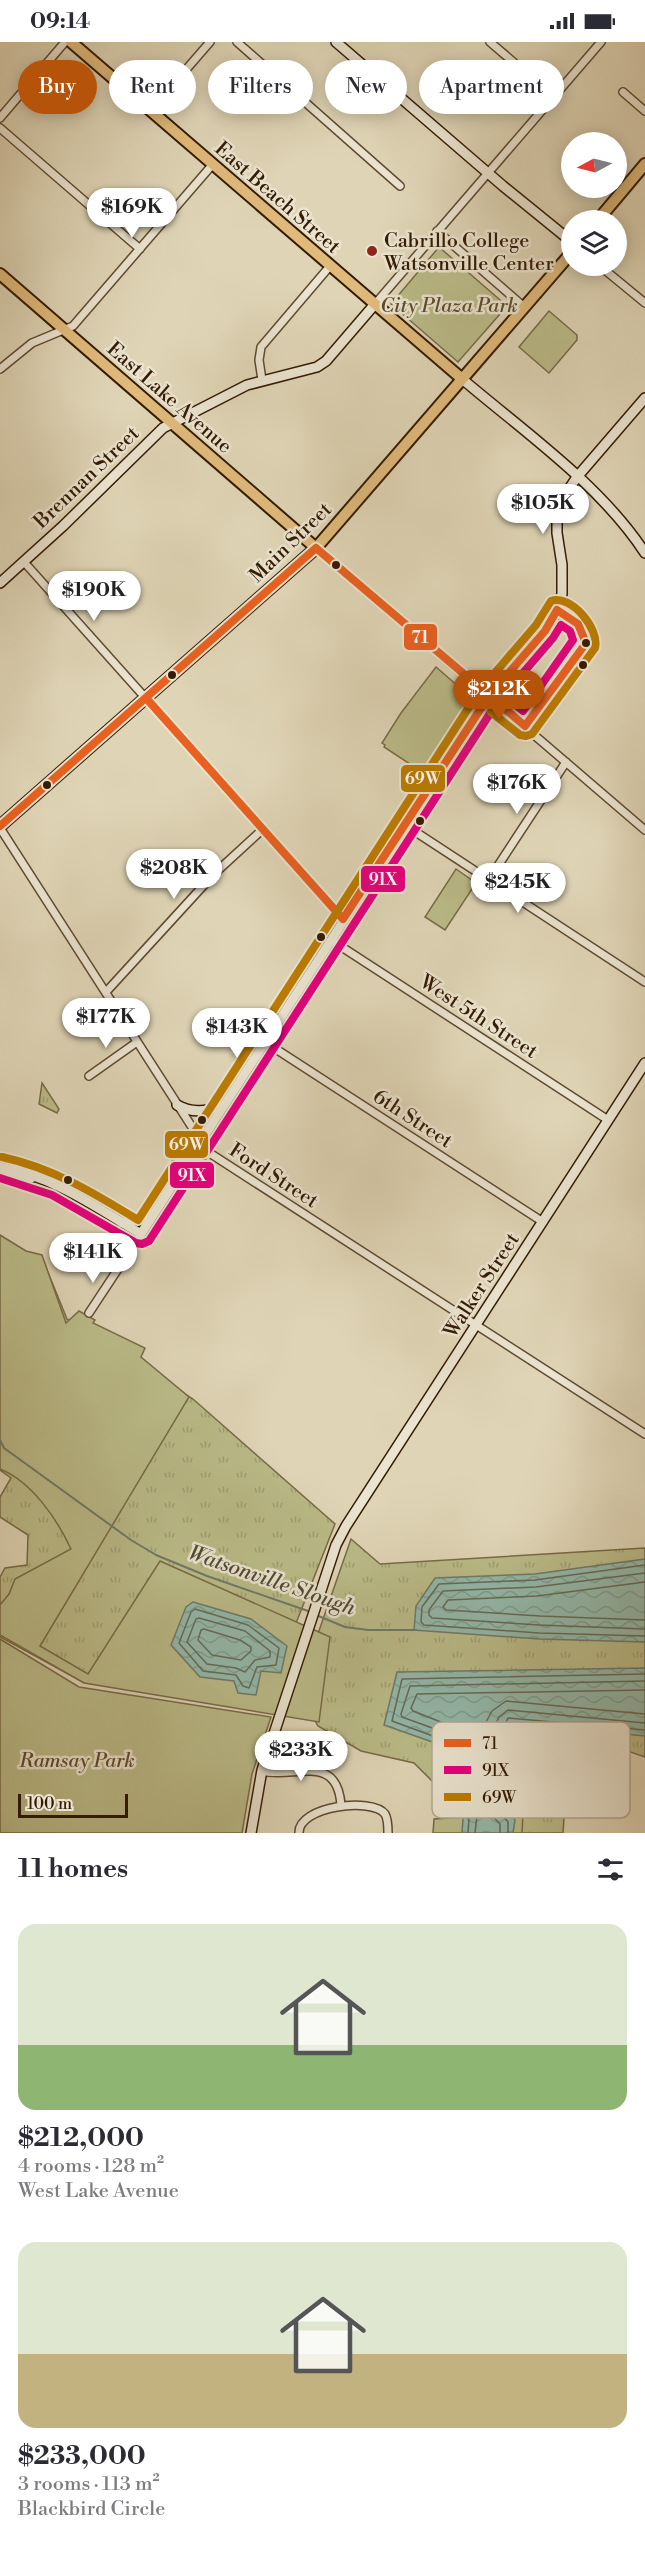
<!DOCTYPE html>
<meta charset="utf-8">
<style>
:root{--surface:#fff;--page:#f2f2f3;--text:#2b2b33;--muted:#7c7c81;--accent:#b45309}
body{margin:0;font-family:"Libre Bodoni",serif;background:var(--page);color:var(--text);height:100vh;display:flex;flex-direction:column;font-size:22px;white-space:nowrap}
*{box-sizing:border-box;margin:0}
p{font-size:20px;color:var(--muted)}
.icon{flex:none;width:33px;height:33px;fill:none;stroke:currentColor;stroke-width:2;stroke-linecap:round;stroke-linejoin:round}
.map{position:relative;height:1791px;overflow:hidden}
.details{display:flex;flex-direction:column;background:var(--surface);flex:1}
.details>*{flex:none}
.banner{position:absolute;left:18px;top:18px;width:609px;height:54px;display:flex;gap:12px}
.needle{width:39px;rotate:263deg}
.fabs{position:absolute;left:561px;top:90px;display:grid;gap:12px}
.fabs a{display:grid;place-items:center;width:66px;height:66px;border-radius:50%;background:var(--surface);box-shadow:0 3px 15px #0003;font-size:30px}
.scale{position:absolute;left:18px;bottom:15px;width:110px;box-sizing:border-box;padding-left:6px;border:3px solid #341b03;border-top:0;font-size:16px;line-height:21px;white-space:nowrap;color:#341b03;-webkit-text-stroke:4px #eae4d0;paint-order:stroke}
.price{position:absolute;translate:-50% -51px;padding:0 14px;border-radius:21px;background:#fff;color:#222;font-size:20px;line-height:39px;filter:drop-shadow(0 2px 3px #0008)}
.price::after{content:'';position:absolute;left:50%;top:36px;width:18px;height:14px;margin-left:-9px;background:inherit;clip-path:polygon(0 0,100% 0,50% 100%)}
.price.selected{background:var(--accent);color:#fff}
ul{padding:0;list-style:none}
li{display:grid;align-content:center;gap:12px;height:318px;padding:0 18px}
li span{display:grid;place-items:center;height:186px;border-radius:18px;color:#555}
li>.icon{margin-inline-start:auto}
span .icon{width:108px;height:108px;fill:#fffc;stroke-width:1}
li b{font-size:26px}
h2{display:flex;justify-content:space-between;align-items:center;height:72px;padding:0 18px;font-size:26px}
.pill{padding:0 21px;border-radius:27px;background:var(--surface);box-shadow:0 3px 15px #0003;font-size:21px;line-height:54px}
.pill.selected{background:var(--accent);color:#fff}
.status{display:flex;justify-content:space-between;align-items:center;height:42px;padding:0 30px;background:var(--surface);direction:ltr}
.status svg{height:16px;fill:currentColor}
.map>svg:first-child{display:block}
.grass{fill:url(#grass-tufts);stroke:#776b46;stroke-width:1.5}
.green{fill:#babb88;stroke:#776b46;stroke-width:1.5}
.water{fill:url(#water-waves);stroke:#6d7a68;stroke-width:1.5}
.lines{fill:none;stroke-linecap:round;stroke-linejoin:round}
.shore{stroke:#646a57;stroke-width:1.5}
.stream{stroke:#6d7a68;stroke-width:2}
.street-casing{stroke:#5f4a30;stroke-width:10}
.secondary-casing{stroke:#341b03;stroke-width:12}
.primary-casing{stroke:#341b03;stroke-width:14}
.street{stroke:#eae4d0;stroke-width:7}
.secondary{stroke:#eae4d0;stroke-width:9}
.primary{stroke:#e0ba7b;stroke-width:10}
.bus-1-casing{stroke:#eae4d0;stroke-width:12}
.bus-2-casing{stroke:#eae4d0;stroke-width:12}
.bus-3-casing{stroke:#eae4d0;stroke-width:12}
.bus-1{stroke:#e86120;stroke-width:8}
.bus-2{stroke:#e5007d;stroke-width:8}
.bus-3{stroke:#bc7c01;stroke-width:8}
.poi-dot{fill:#8f2418;stroke:#eae4d0;stroke-width:2}
.bus-dot{fill:#341b03;stroke:#eae4d0;stroke-width:2}
.labels{text-anchor:middle;stroke-width:5;stroke-linejoin:round;paint-order:stroke}
.street-label{font-size:20px;fill:#341b03;stroke:#eae4d0}
.poi-label{font-size:20px;fill:#341b03;stroke:#eae4d0;text-anchor:start}
.park-label{font-size:20px;font-style:italic;fill:#5c4b2b;stroke:#eae4d0}
.water-label{font-size:21px;font-style:italic;fill:#504a35;stroke:#eae4d0}
.key{fill:#eae4d0;stroke:#b3a892;stroke-width:1.5}
.key-label{font-size:16px;fill:#341b03}
.line-badge{stroke:#eae4d0;stroke-width:2}
.badge-label{font-size:16px;text-anchor:middle;font-weight:bold;fill:#fff}
</style>
<div class="status"><b>09:14</b><svg viewBox="0 0 49 12"><path d="M0 12V9h3v3zM5 12V6h3v6zM10 12V3h3v9zM15 12V0h3v12zM26 1h20v11H26zM47 4h2v5h-2z"/></svg></div>
<div class="map">
<svg width="645" height="1791" viewBox="0 0 645 1791">
<defs>
<pattern id="grass-tufts" width="24" height="20" patternUnits="userSpaceOnUse" patternTransform="scale(1.5)"><rect width="24" height="20" fill="#babb88"/><path d="M3 7l-1-3M5 7V3M7 7l1-3M15 17l-1-3M17 17v-4M19 17l1-3" fill="none" stroke="#a0a074"/></pattern>
<pattern id="water-waves" width="16" height="10" patternUnits="userSpaceOnUse" patternTransform="scale(1.5)"><rect width="16" height="10" fill="#93b9ab"/><path d="M0 5q4-4 8 0t8 0" fill="none" stroke="#7f9e92"/></pattern>
</defs>
<rect width="100%" height="100%" fill="#dfd5b6"/>
<filter id="stains"><feTurbulence type="fractalNoise" baseFrequency=".00333" numOctaves="4"/><feColorMatrix values="0 0 0 0 .2 0 0 0 0 .09 0 0 0 0 .02 0 0 0 .5 -.17"/></filter>
<radialGradient id="worn" r=".72"><stop offset=".6" stop-color="#630" stop-opacity="0"/><stop offset="1" stop-color="#630" stop-opacity=".3"/></radialGradient>
<!-- grass -->
<path class="grass" d="M42,1041L59,1067L57,1071L39,1062Z
M0,1195L45,1223L67,1277L193,1357L335,1482L287,1604L81,1639L0,1595V1535L5,1526L27,1523L28,1493L0,1475V1455L11,1436L0,1428Z
M351,1497L380,1522L645,1506V1715L622,1707L566,1749L563,1791H451L446,1753L414,1721L361,1709L318,1684L298,1649Z"/>
<!-- green -->
<path class="green" d="M439,205L507,264L458,320L391,262Z
M549,269L577,293V298L549,331L519,305Z
M436,625L467,652L470,658L430,722L416,726L384,705L385,703L382,701L401,671Z
M456,827L476,841L445,888L425,875Z
M0,1193L26,1209L42,1213L66,1281L79,1269L95,1278L93,1281L145,1306L141,1315L189,1355L40,1604L88,1632L160,1519L330,1595L319,1680L84,1641L0,1593V1563L9,1552L15,1537L71,1507C57,1477 32,1440 0,1427Z
M0,1597L79,1645L271,1675L252,1732L242,1791H0Z
M523,1771L522,1791H433L434,1777Z"/>
<!-- water -->
<path class="water" d="M645,1517V1600L539,1597L414,1588L416,1564L435,1536L535,1532Z
M193,1560L251,1577L287,1604L281,1631L261,1629L256,1653L238,1651L234,1639L200,1635L171,1603L186,1565Z
M645,1626V1694L511,1681L490,1726L493,1754L515,1778L513,1791H462L466,1737L438,1702L384,1683L397,1630Z"/>
<g class="lines">
<!-- shore -->
<path class="shore" d="M645,1523L535,1538L439,1542L422,1565L421,1580L424,1583L539,1591L645,1594
M645,1531L536,1545L443,1549L429,1568V1573L432,1576L539,1583L645,1587
M645,1540L537,1554L448,1558L443,1565L446,1568L540,1574L645,1578
M195,1567L248,1583L279,1606L276,1623L257,1625L249,1646L243,1644L236,1633L203,1629L179,1601L191,1570Z
M199,1576L245,1589L270,1609V1615L255,1618L245,1630L236,1626L207,1622L187,1600L196,1577Z
M204,1587L240,1598L251,1605V1609L241,1618L212,1613L198,1598L201,1588Z
M645,1639L410,1644L401,1672L402,1675L446,1691L474,1723L477,1721L499,1675L508,1668L645,1681
M645,1648L417,1652L411,1666L413,1669L451,1684L472,1706L492,1669L506,1659L645,1672
M468,1791L472,1734L441,1697L392,1679L402,1637L645,1632
M475,1791L478,1764L481,1762L500,1782V1791
M508,1791V1780L488,1756L484,1726L508,1676L645,1688"/>
<!-- stream -->
<path class="stream" d="M0,1398L4,1406L131,1498L156,1513L207,1534L311,1570
M316,1573L345,1585L368,1588H416"/>
<defs>
<path id="street" d="M237,0L400,144
M490,0L554,55
M623,50L645,69
M151,68L210,0
M0,76L65,0
M0,86L140,207
M437,189L523,264
M600,224L645,261
M375,262L601,0
M0,327L32,301L73,284L213,122
M262,338L259,318L261,305L330,224
M316,506L645,788
M24,520L343,877
M405,783L645,940
M0,786L208,1110L645,1392
M488,839L566,720
M331,898L608,1078
M106,950L214,832L263,787
M265,1000L543,1180
M89,1034L137,1000
M89,1271L141,1192
M262,1729C294,1737 337,1710 341,1763
M299,1791C298,1764 372,1755 385,1772C388,1777 388,1785 388,1791"/>
<path id="secondary" d="M336,0L503,144L572,200
M461,336C523,389 600,442 645,511
M0,541L63,484L163,386L247,343L317,325L326,319L375,262
M177,1063C193,1072 206,1069 223,1064
M0,1125C53,1134 96,1165 141,1192L484,662L552,579L562,552V523L557,491V480L565,453L577,435L645,356
M0,1134L31,1136
M122,1181L139,1178L154,1172
M251,1791L262,1728L336,1503L346,1484L645,1021"/>
<path id="primary" d="M71,0L461,336
M598,178L645,122
M0,232L316,506
M0,784L316,506L572,210"/>
</defs>
<!-- street casing -->
<use href="#street" class="street-casing"/>
<!-- secondary casing -->
<use href="#secondary" class="secondary-casing"/>
<!-- primary casing -->
<use href="#primary" class="primary-casing"/>
<!-- street -->
<use href="#street" class="street"/>
<!-- secondary -->
<use href="#secondary" class="secondary"/>
<!-- primary -->
<use href="#primary" class="primary"/>
<defs>
<path id="bus-1" d="M316,506L525,684
M146,656L343,877
M525,684L586,601L578,582L557,568
M0,784L316,506
M343,877L489,654L545,589L557,568"/>
<path id="bus-2" d="M561,583L570,589L573,598L523,669L504,653L553,596Z
M0,1136L52,1153L136,1201L142,1202L149,1199L491,670"/>
<path id="bus-3" d="M481,647L536,583L551,559C571,552 600,587 595,606L532,692L526,694L520,693L491,670
M2,1115C53,1126 94,1151 138,1178L480,648"/>
</defs>
<!-- bus-1 casing -->
<use href="#bus-1" class="bus-1-casing"/>
<!-- bus-2 casing -->
<use href="#bus-2" class="bus-2-casing"/>
<!-- bus-3 casing -->
<use href="#bus-3" class="bus-3-casing"/>
<!-- bus-1 -->
<use href="#bus-1" class="bus-1"/>
<!-- bus-2 -->
<use href="#bus-2" class="bus-2"/>
<!-- bus-3 -->
<use href="#bus-3" class="bus-3"/>
</g>
<!-- markers -->
<circle class="poi-dot" cx="372" cy="209" r="6"/>
<g class="bus-dot">
<circle cx="336" cy="523" r="5"/>
<circle cx="586" cy="601" r="5"/>
<circle cx="583" cy="623" r="5"/>
<circle cx="172" cy="633" r="5"/>
<circle cx="47" cy="743" r="5"/>
<circle cx="420" cy="779" r="5"/>
<circle cx="321" cy="895" r="5"/>
<circle cx="202" cy="1078" r="5"/>
<circle cx="68" cy="1138" r="5"/>
</g>
<g class="labels">
<!-- street labels -->
<g class="street-label">
<text transform="translate(278 155) rotate(41)" y="7">East Beach Street</text>
<text transform="translate(170 355) rotate(41)" y="7">East Lake Avenue</text>
<text transform="translate(86 435) rotate(-44)" y="7">Brennan Street</text>
<text transform="translate(290 500) rotate(-44)" y="7">Main Street</text>
<text transform="translate(479 974) rotate(33)" y="7">West 5th Street</text>
<text transform="translate(413 1076) rotate(33)" y="7">6th Street</text>
<text transform="translate(274 1133) rotate(33)" y="7">Ford Street</text>
<text transform="translate(481 1243) rotate(-57)" y="7">Walker Street</text>
</g>
<!-- poi labels -->
<g class="poi-label">
<text x="384" y="205">Cabrillo College<tspan x="384" dy="23">Watsonville Center</tspan></text>
</g>
<!-- park labels -->
<g class="park-label">
<text x="449" y="270">City Plaza Park</text>
<text x="77" y="1725">Ramsay Park</text>
</g>
<!-- water labels -->
<g class="water-label">
<text transform="translate(272 1538) rotate(19)" y="7">Watsonville Slough</text>
</g>
</g>
<!-- legend -->
<rect x="432" y="1680" width="198" height="96" rx="9" class="key"/>
<rect x="444" y="1697" width="27" height="8" fill="#e86120"/>
<rect x="444" y="1724" width="27" height="8" fill="#e5007d"/>
<rect x="444" y="1751" width="27" height="8" fill="#bc7c01"/>
<g class="key-label">
<text x="482" y="1707">71</text>
<text x="482" y="1734">91X</text>
<text x="482" y="1761">69W</text>
</g>
<g class="line-badge">
<rect x="403" y="581" width="35" height="28" rx="6" fill="#e86120"/>
<rect x="400" y="722" width="46" height="29" rx="6" fill="#bc7c01"/>
<rect x="360" y="823" width="46" height="28" rx="6" fill="#e5007d"/>
<rect x="164" y="1088" width="45" height="29" rx="6" fill="#bc7c01"/>
<rect x="169" y="1119" width="46" height="28" rx="6" fill="#e5007d"/>
</g>
<g class="badge-label">
<text x="420" y="601">71</text>
<text x="423" y="742">69W</text>
<text x="383" y="843">91X</text>
<text x="187" y="1108">69W</text>
<text x="192" y="1139">91X</text>
</g>
<rect width="100%" height="100%" filter="url(#stains)"/>
<rect width="100%" height="100%" fill="url(#worn)"/>
</svg>
<div class="fabs">
<a><svg class="needle" viewBox="-14 -14 28 28"><path d="M0-13l5 13h-10z" fill="#e53935"/><path d="M0 13l5-13h-10z" fill="#7c7c81"/></svg></a>
<a><svg class="icon" aria-label="layers" viewBox="0 0 24 24"><path d="M12 4l9 5-9 5-9-5zM3 14l9 5 9-5"/></svg></a>
</div>
<div class="scale">100 m</div>
<b class="price" style="left:132px;top:197px">$169K</b>
<b class="price" style="left:543px;top:493px">$105K</b>
<b class="price" style="left:94px;top:580px">$190K</b>
<b class="price selected" style="left:499px;top:679px">$212K</b>
<b class="price" style="left:517px;top:773px">$176K</b>
<b class="price" style="left:174px;top:858px">$208K</b>
<b class="price" style="left:518px;top:872px">$245K</b>
<b class="price" style="left:106px;top:1007px">$177K</b>
<b class="price" style="left:237px;top:1017px">$143K</b>
<b class="price" style="left:93px;top:1242px">$141K</b>
<b class="price" style="left:301px;top:1740px">$233K</b>
<div class="banner">
<a class="pill selected">Buy</a>
<a class="pill">Rent</a>
<a class="pill">Filters</a>
<a class="pill">New</a>
<a class="pill">Apartment</a>
</div>
</div>
<section class="details">
<h2>11 homes<svg class="icon" aria-label="filters" viewBox="0 0 24 24"><path d="M4 7h16M4 17h16"/><circle cx="9" cy="7" r="2"/><circle cx="15" cy="17" r="2"/></svg></h2>
<ul>
<li><span style="background:linear-gradient(#dfe7d0 65%,#8fb573 0)"><svg class="icon" aria-label="home" viewBox="0 0 24 24"><path d="M3 11l9-7 9 7M6 9v11h12V9"/></svg></span><div><b>$212,000</b><p>4 rooms · 128 m²</p><p>West Lake Avenue</p></div></li>
<li><span style="background:linear-gradient(#dfe7d0 60%,#c2b280 0)"><svg class="icon" aria-label="home" viewBox="0 0 24 24"><path d="M3 11l9-7 9 7M6 9v11h12V9"/></svg></span><div><b>$233,000</b><p>3 rooms · 113 m²</p><p>Blackbird Circle</p></div></li>
</ul>
</section>
